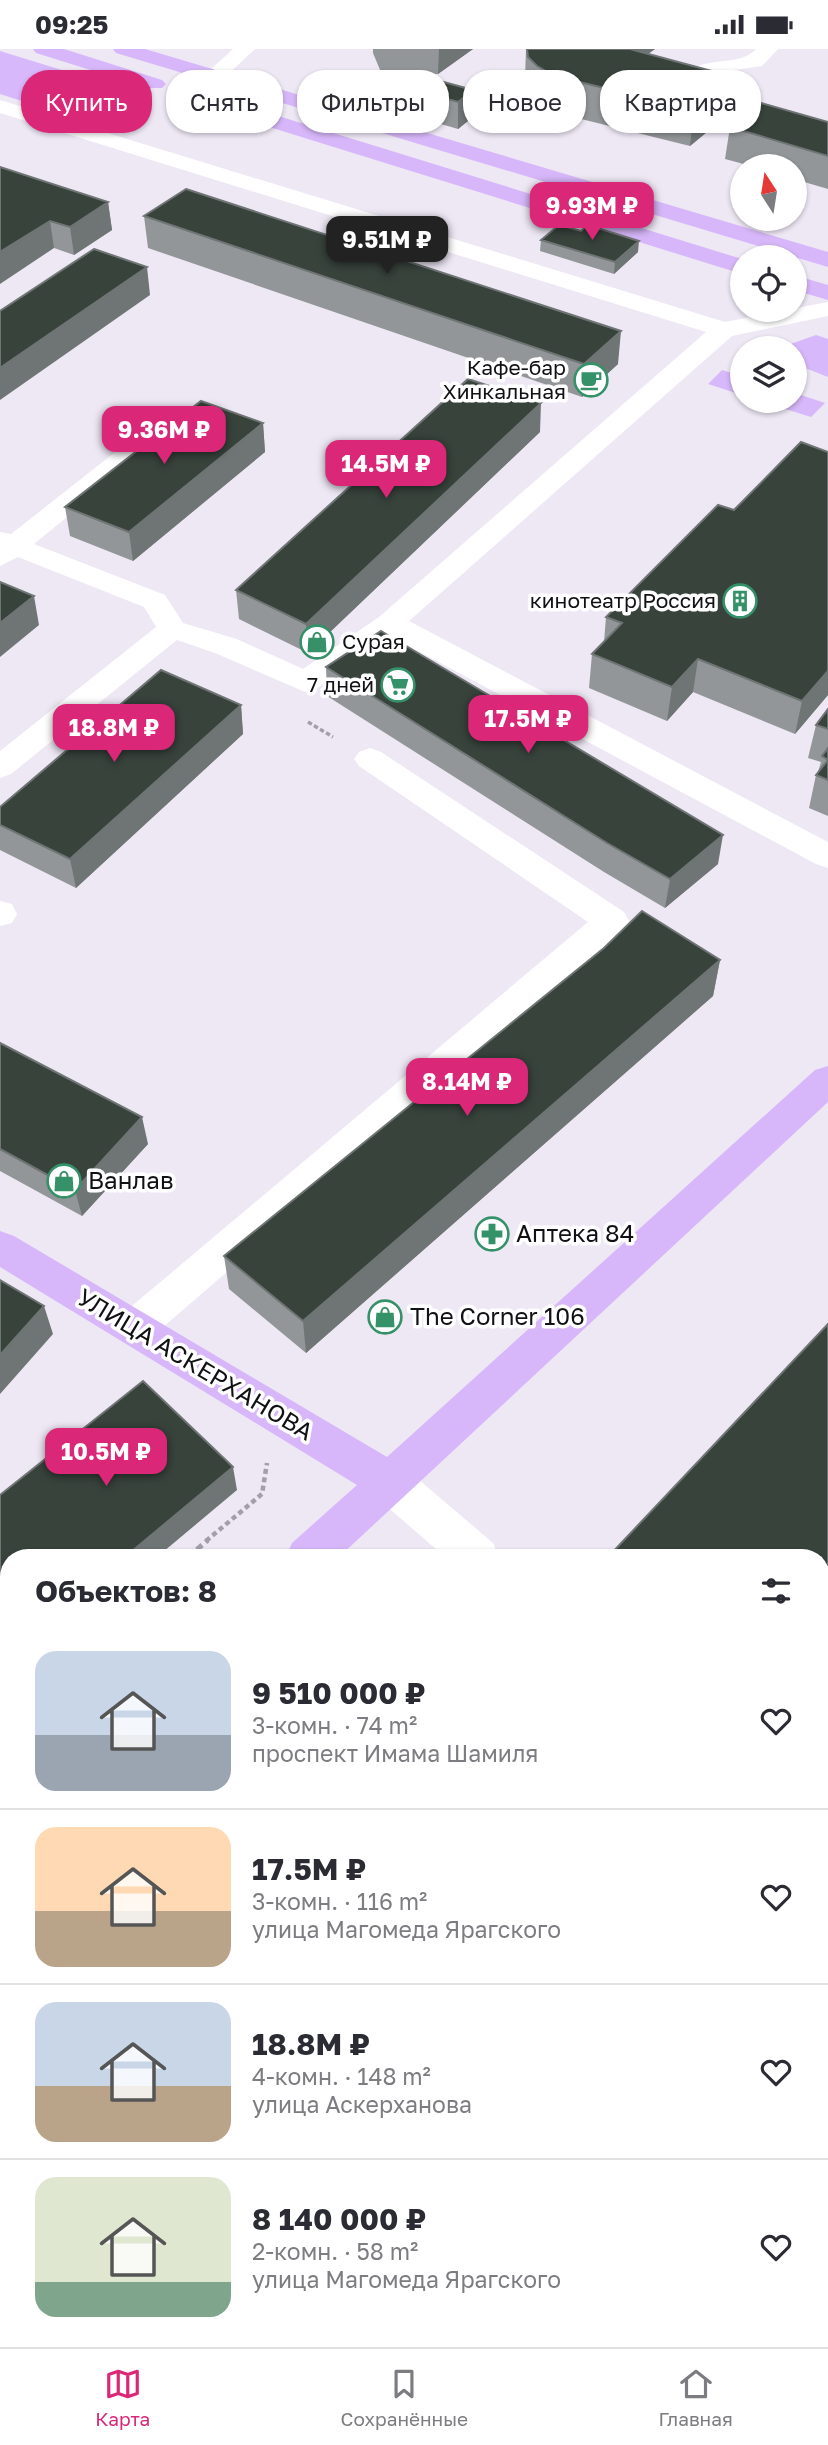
<!DOCTYPE html>
<html lang="ru">
<meta charset="utf-8">
<style>
:root{--surface:#fff;--page:#f7f7f7;--text:#2b2b33;--muted:#7c7c81;--line:#e1e1e2;--accent:#db2777}
body{margin:0;font-family:"Golos Text",sans-serif;background:var(--page);color:var(--text);height:100vh;display:flex;flex-direction:column;font-size:26px;white-space:nowrap}
*{box-sizing:border-box;margin:0}
p{font-size:23px;color:var(--muted)}
.icon{flex:none;width:38px;height:38px;fill:none;stroke:currentColor;stroke-width:2;stroke-linecap:round;stroke-linejoin:round}
.map{position:relative;flex:1;overflow:hidden}
.sheet{position:absolute;left:0px;top:1500px;width:830px;height:800px;display:flex;flex-direction:column;background:var(--surface);border-radius:28px 28px 0 0;box-shadow:0 2px 5px #0004}
.sheet>*{flex:none}
.top-card{position:absolute;left:21px;top:21px;width:788px;height:63px;display:flex;gap:14px}
.needle{width:46px;rotate:348deg}
.buttons{position:absolute;left:730px;top:105px;display:grid;gap:14px}
.buttons a{display:grid;place-items:center;width:77px;height:77px;border-radius:50%;background:var(--surface);box-shadow:0 2px 5px #0004;font-size:35px}
.price{position:absolute;translate:-50% -60px;padding:0 16px;border-radius:14px;background:var(--accent);color:#fff;font-size:23px;line-height:46px;filter:drop-shadow(0 2px 4px #0008)}
.price::after{content:'';position:absolute;left:50%;top:42px;width:21px;height:16px;margin-left:-10px;background:inherit;clip-path:polygon(0 0,100% 0,50% 100%)}
.price.on{background:#222;color:#fff}
ul{padding:0;list-style:none}
li{display:flex;align-items:center;gap:21px;height:175px;padding:0 35px}
li+li{border-top:2px solid var(--line)}
li span{display:grid;place-items:center;flex:none;width:196px;height:140px;border-radius:21px;color:#555}
li>.icon{margin-inline-start:auto}
span .icon{width:84px;height:84px;fill:#fffc;stroke-width:1}
li b{font-size:30px}
h2{display:flex;justify-content:space-between;align-items:center;height:84px;padding:0 35px;font-size:30px}
.pill{padding:0 24px;border-radius:28px;background:var(--surface);box-shadow:0 2px 5px #0004;font-size:24px;line-height:63px}
.pill.on{background:var(--accent);color:#fff}
.status{display:flex;justify-content:space-between;align-items:center;height:49px;padding:0 35px;background:var(--surface);direction:ltr}
.status svg{height:19px;fill:currentColor}
.dock{display:flex;justify-content:space-around;align-items:center;height:98px;border-top:2px solid var(--line);background:var(--surface);font-size:19px;color:var(--muted)}
.dock a{display:grid;justify-items:center;gap:4px}
.dock .on{color:var(--accent)}
.map>svg:first-child{display:block}
.green{fill:#d7b8fb}
.lines{fill:none;stroke-linecap:round;stroke-linejoin:round}
.path-far2{stroke:#a39fa9;stroke-width:3.5;stroke-dasharray:4.5 2.5;stroke-linecap:butt}
.path-far1{stroke:#a39fa9;stroke-width:4.5;stroke-dasharray:5 3.5;stroke-linecap:butt}
.path{stroke:#a39fa9;stroke-width:5;stroke-dasharray:7 4.5;stroke-linecap:butt}
.minor{fill:#fff;fill-rule:evenodd}
.major{fill:#d7b7f9;fill-rule:evenodd}
.wall{fill:#939698}
.shaded-wall{fill:#6f7474}
.building{fill:#38433c;stroke:#6f7474;stroke-width:2}
.labels{text-anchor:middle;stroke-width:7;stroke-linejoin:round;paint-order:stroke}
.far-poi-label{font-size:21px;fill:#111014;stroke:#fff;text-anchor:end}
.poi-label{font-size:24px;fill:#111014;stroke:#fff;text-anchor:start}
.street-label{font-size:24px;fill:#111014;stroke:#fff}
</style>
<div class="status"><b>09:25</b><svg viewBox="0 0 49 12"><path d="M0 12V9h3v3zM5 12V6h3v6zM10 12V3h3v9zM15 12V0h3v12zM26 1h20v11H26zM47 4h2v5h-2z"/></svg></div>
<div class="map">
<svg width="828" height="2298" viewBox="0 0 828 2298">
<rect width="100%" height="100%" fill="#eee8f5"/>
<!-- green -->
<path class="green" d="M0,2L117,38L69,67L0,45Z
M816,286L828,290V328L795,315L794,299H779Z
M722,321L742,327V346L708,335Z
M795,344L825,354L811,368L760,352H794Z"/>
<g class="lines">
<!-- path-far2 -->
<path class="path-far2" d="M308,673L333,688"/>
<!-- path-far1 -->
<path class="path-far1" d="M206,1492L262,1445L267,1414"/>
<!-- path -->
<path class="path" d="M188,1508L208,1491
M0,1671L9,1664"/>
<!-- minor -->
<path class="minor" d="M233,0H255L222,31H208L205,27L208,23Z
M756,0H778L762,17L713,24L691,41L684,43L673,37C700,0 735,22 756,0Z
M0,51L725,273L828,253V267L732,287L409,572L828,793V819L816,815L390,587L316,640L305,643L215,604L177,591L11,725L0,729V702L156,578L144,558L18,508L0,517V483L11,485L170,360H188L192,366L34,495L165,546L183,574L237,590L303,620L379,568L706,283L0,64Z
M370,699L381,703L624,863L629,872L624,881L148,1291L134,1296L120,1291L114,1279L120,1267L588,873L359,717L354,710L359,703Z
M0,852L12,855L17,865L12,874L0,877Z
M390,1414L405,1419L493,1494L499,1508H445L375,1447L369,1433L375,1419Z
M828,1640V1692L821,1695V1643Z
M821,1770L828,1773V1822L821,1819Z
M57,2291H117L114,2298H54Z"/>
<!-- major -->
<path class="major" d="M33,0H64L162,31L166,35L162,39H148L36,4Z
M113,0H145L828,203V218L116,4Z
M239,55L742,210V225L231,66L228,61L231,56Z
M794,226L828,236V251L794,241Z
M828,1017V1053L339,1508H286L292,1494L357,1436L0,1218V1182L14,1187L387,1408L815,1021Z
M9,1760V1813L0,1816V1764Z"/>
</g>
<!-- wall -->
<path class="wall" d="M373,0H473L438,25L383,28L373,4Z
M526,0H655L648,5L730,64L690,97L553,63L535,53L527,44L525,29Z
M403,37L473,41V68L458,80L403,64Z
M828,73V140L794,130V117H751L725,110L730,78Z
M0,118L108,153L112,181L74,206L54,199Z
M144,167L618,315L582,348L148,199Z
M541,191L638,203L614,225L540,202Z
M263,374L265,403L133,512L70,487L65,458Z
M540,383L308,604L239,570L236,541Z
M606,568L828,646L795,685L693,643L667,672L589,639L592,605L604,593Z
M326,618L718,815L665,859L604,823L327,647Z
M241,656L243,685L76,839L0,801V758Z
M828,660V767L809,759L816,726L818,723L821,713L808,709L816,676Z
M720,911L713,947L306,1304L229,1240L224,1207Z
M0,994L148,1095L82,1167L0,1122Z
M828,1851V2034L821,2028V1862Z"/>
<!-- shaded-wall -->
<path class="shaded-wall" d="M439,0H473L438,25Z
M613,0H655L611,31Z
M734,28L730,64L690,97L694,61Z
M473,41V68L458,80V53Z
M108,153L112,181L74,206L70,178Z
M50,172L54,199L0,235V203Z
M639,192L638,203L614,225L615,213Z
M147,218L150,246L0,351V319Z
M621,282L618,315L582,348L584,315Z
M541,354L540,383L308,604L306,575Z
M263,374L265,403L133,512L129,483Z
M34,547L39,576L0,608V574Z
M698,610L693,643L667,672L672,638Z
M828,622V646L795,685L802,652Z
M241,656L243,685L76,839L70,810Z
M723,786L718,815L665,859L670,830Z
M720,911L713,947L306,1304L303,1272Z
M142,1068L148,1095L82,1167L75,1141Z
M44,1257L53,1285L0,1345V1306Z
M233,1418L237,1441L157,1508H125Z
M828,1524V1537L821,1546V1533Z
M9,1607V1635L0,1642V1614Z
M9,2229V2250L0,2259V2238Z"/>
<!-- building -->
<path class="building" d="M527,0H630L734,28L694,61L555,27L537,17L528,8Z
M418,26L473,41L458,53L403,37Z
M761,54L828,73V107L730,78Z
M0,118L108,153L70,178L50,172L0,203Z
M186,140L621,282L584,315L144,167Z
M559,176L581,182L588,176L639,192L615,213L541,191Z
M94,200L147,218L0,319V262Z
M468,330L541,354L306,575L236,541Z
M201,352L263,374L129,483L65,458Z
M801,393L828,403V622L802,652L698,610L672,638L592,605L622,574L606,568L718,456L734,461Z
M0,533L34,547L0,574Z
M381,582L723,786L670,830L607,794L326,618Z
M161,621L241,656L70,810L0,776V758Z
M828,660V680L816,676Z
M828,699V711L822,707Z
M828,711V731L816,726Z
M642,862L720,911L303,1272L224,1207L604,899Z
M0,994L142,1068L75,1141L0,1100Z
M0,1231L44,1257L0,1306Z
M828,1275V1524L821,1533V1508H608Z
M143,1332L233,1418L125,1508H9V1607L0,1614V1446Z
M828,1852V2010L821,2005V1864Z
M9,2004V2229L0,2238V2013Z"/>
<!-- icons -->
<defs>
<symbol id="cafe-ring" viewBox="-11 -11 22 22"><circle r="9.5" fill="#fff" stroke="#359168" stroke-width="1.5"/><path d="M-5.5-4.5H6V0H3Q3 3.5 0 3.5H-2.5Q-5.5 3.5-5.5 0ZM3-3.2v2h1.7v-2ZM-6 4.5H4V6H-6Z" fill="#359168"/></symbol>
<symbol id="building-ring" viewBox="-11 -11 22 22"><circle r="9.5" fill="#fff" stroke="#359168" stroke-width="1.5"/><path d="M-4-6H4V6H1V3H-1V6H-4ZM-2.5-4.3h1.7v1.8h-1.7ZM.8-4.3h1.7v1.8H.8ZM-2.5-1h1.7V.8h-1.7ZM.8-1h1.7V.8H.8Z" fill="#359168"/></symbol>
<symbol id="shop-ring" viewBox="-11 -11 22 22"><circle r="9.5" fill="#fff" stroke="#359168" stroke-width="1.5"/><path d="M-5-2.5h2.3a2.7 3.5 0 0 1 5.4 0H5L5.5 6h-11ZM-1.5-2.5h3a1.5 2.3 0 0 0-3 0Z" fill="#359168"/></symbol>
<symbol id="supermarket-ring" viewBox="-11 -11 22 22"><circle r="9.5" fill="#fff" stroke="#359168" stroke-width="1.5"/><path d="M-6-5.5h2.5l.6 2H6L4.5 2H-2.5L-4.4-4H-6ZM-1.5 3.2a1.3 1.3 0 1 0 .1 0ZM3 3.2a1.3 1.3 0 1 0 .1 0Z" fill="#359168"/></symbol>
<symbol id="pharmacy-ring" viewBox="-11 -11 22 22"><circle r="9.5" fill="#fff" stroke="#359168" stroke-width="1.5"/><path d="M-2-6h4v4h4v4h-4v4h-4v-4h-4v-4h4Z" fill="#359168"/></symbol>
</defs>
<g fill-rule="evenodd">
<use href="#cafe-ring" x="572" y="312" width="38" height="38"/>
<use href="#building-ring" x="721" y="533" width="38" height="38"/>
<use href="#shop-ring" x="298" y="574" width="38" height="38"/>
<use href="#supermarket-ring" x="379" y="617" width="38" height="38"/>
<use href="#shop-ring" x="45" y="1113" width="38" height="38"/>
<use href="#pharmacy-ring" x="473" y="1166" width="38" height="38"/>
<use href="#shop-ring" x="366" y="1249" width="38" height="38"/>
</g>
<g class="labels">
<!-- far-poi labels -->
<g class="far-poi-label">
<text x="566" y="326">Кафе-бар<tspan x="566" dy="24">Хинкальная</tspan></text>
<text x="716" y="559">кинотеатр Россия</text>
<text x="342" y="600" text-anchor="start">Сурая</text>
<text x="374" y="643">7 дней</text>
</g>
<!-- poi labels -->
<g class="poi-label">
<text x="88" y="1140">Ванлав</text>
<text x="516" y="1193">Аптека 84</text>
<text x="410" y="1276">The Corner 106</text>
</g>
<!-- street labels -->
<g class="street-label">
<text transform="translate(195 1316) rotate(31)" y="8">УЛИЦА АСКЕРХАНОВА</text>
</g>
</g>
</svg>
<div class="buttons">
<a><svg class="needle" viewBox="-14 -14 28 28"><path d="M0-13l5 13h-10z" fill="#e53935"/><path d="M0 13l5-13h-10z" fill="#7c7c81"/></svg></a>
<a><svg class="icon" aria-label="locate" viewBox="0 0 24 24"><circle cx="12" cy="12" r="6"/><path d="M12 2v4M12 18v4M2 12h4M18 12h4"/></svg></a>
<a><svg class="icon" aria-label="layers" viewBox="0 0 24 24"><path d="M12 4l9 5-9 5-9-5zM3 14l9 5 9-5"/></svg></a>
</div>
<b class="price" style="left:592px;top:193px">9.93M ₽</b>
<b class="price on" style="left:387px;top:227px">9.51M ₽</b>
<b class="price" style="left:164px;top:417px">9.36M ₽</b>
<b class="price" style="left:386px;top:451px">14.5M ₽</b>
<b class="price" style="left:528px;top:706px">17.5M ₽</b>
<b class="price" style="left:114px;top:715px">18.8M ₽</b>
<b class="price" style="left:467px;top:1069px">8.14M ₽</b>
<b class="price" style="left:106px;top:1439px">10.5M ₽</b>
<div class="top-card">
<a class="pill on">Купить</a>
<a class="pill">Снять</a>
<a class="pill">Фильтры</a>
<a class="pill">Новое</a>
<a class="pill">Квартира</a>
</div>
<section class="sheet">
<h2>Объектов: 8<svg class="icon" aria-label="filters" viewBox="0 0 24 24"><path d="M4 7h16M4 17h16"/><circle cx="9" cy="7" r="2"/><circle cx="15" cy="17" r="2"/></svg></h2>
<ul>
<li><span style="background:linear-gradient(#c9d6e8 60%,#9aa5b1 0)"><svg class="icon" aria-label="home" viewBox="0 0 24 24"><path d="M3 11l9-7 9 7M6 9v11h12V9"/></svg></span><div><b>9 510 000 ₽</b><p>3-комн. · 74 m²</p><p>проспект Имама Шамиля</p></div><svg class="icon" aria-label="heart" viewBox="0 0 24 24"><path d="M12 20l-8-8c-3-5 5-10 8-4 3-6 11-1 8 4z"/></svg></li>
<li><span style="background:linear-gradient(#ffd9b3 60%,#b9a48a 0)"><svg class="icon" aria-label="home" viewBox="0 0 24 24"><path d="M3 11l9-7 9 7M6 9v11h12V9"/></svg></span><div><b>17.5M ₽</b><p>3-комн. · 116 m²</p><p>улица Магомеда Ярагского</p></div><svg class="icon" aria-label="heart" viewBox="0 0 24 24"><path d="M12 20l-8-8c-3-5 5-10 8-4 3-6 11-1 8 4z"/></svg></li>
<li><span style="background:linear-gradient(#c9d6e8 60%,#b9a48a 0)"><svg class="icon" aria-label="home" viewBox="0 0 24 24"><path d="M3 11l9-7 9 7M6 9v11h12V9"/></svg></span><div><b>18.8M ₽</b><p>4-комн. · 148 m²</p><p>улица Аскерханова</p></div><svg class="icon" aria-label="heart" viewBox="0 0 24 24"><path d="M12 20l-8-8c-3-5 5-10 8-4 3-6 11-1 8 4z"/></svg></li>
<li><span style="background:linear-gradient(#dfe7d0 75%,#7fa58c 0)"><svg class="icon" aria-label="home" viewBox="0 0 24 24"><path d="M3 11l9-7 9 7M6 9v11h12V9"/></svg></span><div><b>8 140 000 ₽</b><p>2-комн. · 58 m²</p><p>улица Магомеда Ярагского</p></div><svg class="icon" aria-label="heart" viewBox="0 0 24 24"><path d="M12 20l-8-8c-3-5 5-10 8-4 3-6 11-1 8 4z"/></svg></li>
</ul>
</section>
</div>
<nav class="dock">
<a class="on"><svg class="icon" aria-label="map" viewBox="0 0 24 24"><path d="M3 6l6-2 6 2 6-2v14l-6 2-6-2-6 2zM9 4v14M15 6v14"/></svg>Карта</a>
<a><svg class="icon" aria-label="saved" viewBox="0 0 24 24"><path d="M7 4h10v16l-5-4-5 4z"/></svg>Сохранённые</a>
<a><svg class="icon" aria-label="home" viewBox="0 0 24 24"><path d="M3 11l9-7 9 7M6 9v11h12V9"/></svg>Главная</a>
</nav>
